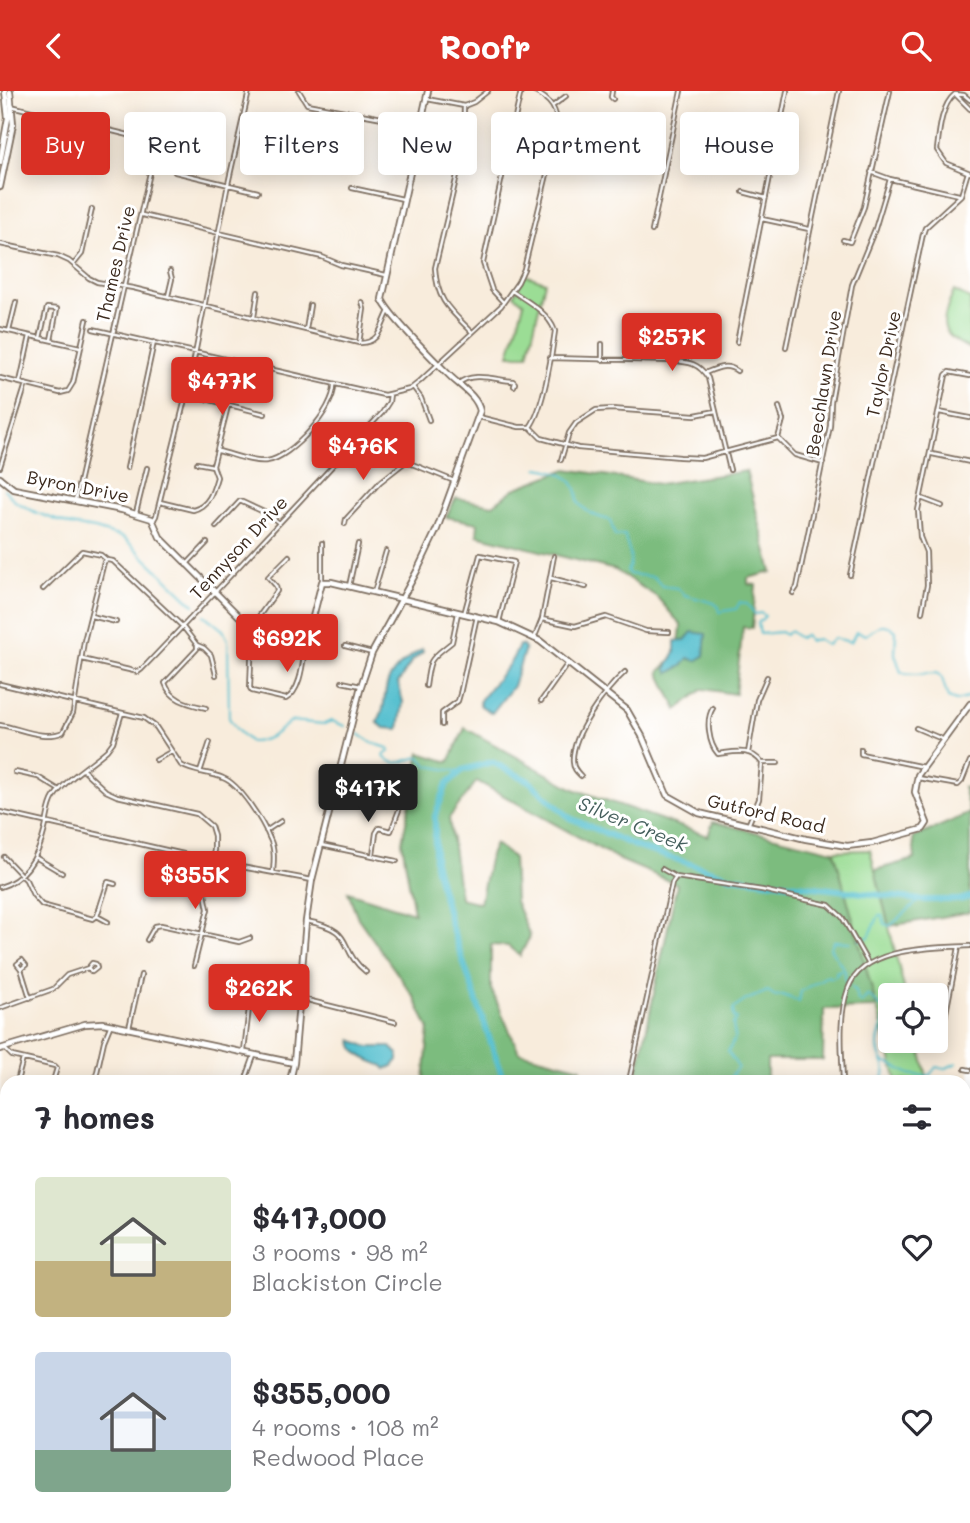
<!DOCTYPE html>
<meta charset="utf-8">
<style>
:root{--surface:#fff;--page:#f2f2f3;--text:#2b2b33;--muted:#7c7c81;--accent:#d93025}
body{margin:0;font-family:Mali,sans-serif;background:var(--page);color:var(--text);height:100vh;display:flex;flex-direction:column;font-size:26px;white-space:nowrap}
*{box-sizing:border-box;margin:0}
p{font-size:23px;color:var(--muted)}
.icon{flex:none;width:38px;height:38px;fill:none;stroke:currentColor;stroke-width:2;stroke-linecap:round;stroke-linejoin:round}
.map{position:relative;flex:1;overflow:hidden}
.drawer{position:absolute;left:0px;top:984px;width:971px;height:450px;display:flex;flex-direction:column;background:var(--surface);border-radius:21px 21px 0 0;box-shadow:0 4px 18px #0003}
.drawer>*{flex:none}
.hud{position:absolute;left:21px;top:21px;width:929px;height:63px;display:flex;gap:14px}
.buttons{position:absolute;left:878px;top:892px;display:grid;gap:14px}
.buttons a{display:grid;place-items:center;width:70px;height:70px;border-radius:7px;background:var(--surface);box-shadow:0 4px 18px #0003;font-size:35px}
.price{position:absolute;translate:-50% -60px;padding:0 16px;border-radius:7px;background:var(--accent);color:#fff;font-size:23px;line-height:46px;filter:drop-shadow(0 2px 4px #0008)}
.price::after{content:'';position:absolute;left:50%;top:42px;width:21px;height:16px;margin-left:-10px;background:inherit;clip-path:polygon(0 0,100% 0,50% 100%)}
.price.on{background:#222;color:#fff}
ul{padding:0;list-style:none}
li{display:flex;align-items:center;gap:21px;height:175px;padding:0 35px}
li span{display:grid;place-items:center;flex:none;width:196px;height:140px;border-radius:7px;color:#555}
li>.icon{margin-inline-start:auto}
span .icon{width:84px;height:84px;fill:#fffc;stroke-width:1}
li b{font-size:30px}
h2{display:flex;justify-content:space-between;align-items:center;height:84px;padding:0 35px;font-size:30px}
.chip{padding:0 24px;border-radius:7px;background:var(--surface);box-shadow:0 4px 18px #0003;font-size:24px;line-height:63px}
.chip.on{background:var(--accent);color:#fff}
header{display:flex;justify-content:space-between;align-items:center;height:91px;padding:0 35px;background:var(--accent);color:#fff;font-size:32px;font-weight:700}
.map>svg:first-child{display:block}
.green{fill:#9bdd95;stroke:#6b845a;stroke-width:2}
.forest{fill:#7cbc7e;stroke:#5c734e;stroke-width:2}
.water{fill:#54bfcf;stroke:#487476;stroke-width:2}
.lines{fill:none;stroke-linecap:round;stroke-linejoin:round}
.stream{stroke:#54bfcf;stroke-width:2}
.river{stroke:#54bfcf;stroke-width:6}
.street-casing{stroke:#7d6e60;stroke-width:6}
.secondary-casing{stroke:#7d6e60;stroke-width:8}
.primary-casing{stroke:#7d6e60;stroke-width:10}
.street{stroke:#fff;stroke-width:2.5}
.secondary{stroke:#fff;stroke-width:4.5}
.primary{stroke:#fff;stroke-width:6}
.labels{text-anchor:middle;stroke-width:6;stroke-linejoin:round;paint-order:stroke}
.street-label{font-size:18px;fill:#3b2a1e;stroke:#fff}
.water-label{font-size:19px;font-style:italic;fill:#445e5c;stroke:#fff}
</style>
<header><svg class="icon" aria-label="back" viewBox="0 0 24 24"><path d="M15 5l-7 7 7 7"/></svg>Roofr<svg class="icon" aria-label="search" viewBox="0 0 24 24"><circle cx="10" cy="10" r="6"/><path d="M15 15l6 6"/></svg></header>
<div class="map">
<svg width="970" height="1432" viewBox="0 0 970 1432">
<rect width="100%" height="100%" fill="#fff"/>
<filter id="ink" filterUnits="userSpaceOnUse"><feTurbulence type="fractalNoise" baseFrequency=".0143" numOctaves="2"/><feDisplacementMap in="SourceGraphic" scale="14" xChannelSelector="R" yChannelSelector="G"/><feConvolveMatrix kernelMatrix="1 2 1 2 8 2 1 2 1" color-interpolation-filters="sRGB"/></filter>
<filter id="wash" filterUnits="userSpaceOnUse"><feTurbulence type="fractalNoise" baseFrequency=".00686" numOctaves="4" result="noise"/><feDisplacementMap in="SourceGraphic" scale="28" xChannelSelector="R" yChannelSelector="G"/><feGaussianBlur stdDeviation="1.57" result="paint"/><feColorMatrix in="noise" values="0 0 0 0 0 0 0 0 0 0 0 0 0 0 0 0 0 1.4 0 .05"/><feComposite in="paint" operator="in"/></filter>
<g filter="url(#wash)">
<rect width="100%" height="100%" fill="#f8ecdc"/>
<!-- green -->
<path class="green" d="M525,184L545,191L528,264H509L524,212L514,204Z
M954,200L970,208V258C936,241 941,232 954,200Z
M870,759L906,905H891V950H918L928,990H897L834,760Z"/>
<!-- forest -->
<path class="forest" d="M567,378L659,393L746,380L772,481L748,487V493L756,494L752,537L743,536L735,603L703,598L677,619L659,581C676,566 680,555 681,534L657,506L615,479L477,444L478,432L446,426L456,407L493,414L514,398Z
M465,637L574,698L708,745L713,731L834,760L877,917L824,918L823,969H767V990H645L636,988L677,793L620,769L477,690L449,727L460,807L480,812L490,764L495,753L513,767L515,810L530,845L520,865L508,855L491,854V898L519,961L581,977V990H424L429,938L414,906L358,827L348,801L414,822L402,751L420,662L449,671Z
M963,696L970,698V821L889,835L875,779L915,768L913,747L970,722Z
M0,1075L7,1076V1194L0,1191Z"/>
<!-- water -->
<path class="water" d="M692,541L706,543L704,565L696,570L688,567L682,575L669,582L666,578L675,561V550L685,549Z
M519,554H522L525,558L513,595L492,622L481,615L479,611C492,592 512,575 519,554Z
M422,558L423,561L412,570L398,592L403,611L399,638L384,637L377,631C386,618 383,608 387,594C391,579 409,566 422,558Z
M352,949L368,956H391L398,963V969L393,975L386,978L383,975C369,969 353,965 352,949Z"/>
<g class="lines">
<!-- stream -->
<path class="stream" d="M538,377C560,380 579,387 578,411C587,422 596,426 610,429L615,445L625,444C627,459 635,467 627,480L629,483L654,486L662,495L677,497L685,504L714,512L719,516V521L736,518L740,511L747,513L755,523L761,522L765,525L758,532L760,543L781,541L785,544L790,540L799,547L805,544L809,550L818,548L827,554L834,547L851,551L856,541L866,544C877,536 882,528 896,540L895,563L901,581C910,585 925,582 937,582L942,587L948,607L956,610L967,607L970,604
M4,398L16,411L37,422L70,434L95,438L124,447L194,514
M204,524L223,539L228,549L229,627L237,639L250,651C268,651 278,641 291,630L324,633L332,630L345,635
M359,643L372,652L388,657L390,660L384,664L385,667C398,677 406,668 420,666L428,675L461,681
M860,849L869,846L879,824H882L885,833L890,835L920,809
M848,893L845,889V880L830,857L834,850L850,851
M852,896L856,900L858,910L861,912L868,904L886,920C885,932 878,942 878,953C877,969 890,972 882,990
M884,971C905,977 904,987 930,984L936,976L944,978L957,972
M731,990L730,987L738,976L728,961L735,947L733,933L737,928L734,927L733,918L746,909L768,900L775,905L782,904L799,910L801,900L827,885L832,887L837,884L836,881L843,878
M964,1172L970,1180"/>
<!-- river -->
<path class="river" d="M504,990L452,838L435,774V725L447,693L463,679L492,671L529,690L570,727L640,757L732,786L920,809H959L970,806
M0,1088L7,1087
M184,1426L186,1432
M470,1432L473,1426"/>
</g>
</g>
<g filter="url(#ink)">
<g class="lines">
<defs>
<path id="street" d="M299,0L307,13L420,34
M612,0L611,6L613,8
M955,3C941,14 939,42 937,59L946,72L970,82
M955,3L970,18
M955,3L964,4L970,9
M427,8L464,15L474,11L488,0
M554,14L566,5
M11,15L157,51L75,409
M464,15L463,59L435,177C437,210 449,218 471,240
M175,81L258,101
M871,81L890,88L959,104
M352,97L403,108
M743,101L766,107
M142,124L322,166L341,174L386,184
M762,128L809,138
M652,140L681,0
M843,149L850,151L864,116L890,0
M0,153L58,165L69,170L89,187L97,191L133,197L359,252C380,253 381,235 389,220
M74,173L82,163L92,118
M512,200C528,211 548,221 555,240C552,264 543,319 530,336
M168,205L172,188L170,180
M503,211L492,199L483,172L521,0
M254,226L258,201
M0,238L80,256
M93,238L384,304L410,298L419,291L501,215L518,191L524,178L558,38C557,19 552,9 533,0
M306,239L310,214
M9,240L16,211
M40,247L47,217L57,218L51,249
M737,251L787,0
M359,252L364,218L362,211
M786,256L839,0
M550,267L673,270C689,271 699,272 708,287L730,379
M602,269V253
M705,282C717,277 726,272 737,280
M0,287L60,302L68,300L73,292L87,229
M20,291L30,245
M458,293C472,280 496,289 513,290L515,292L514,295
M413,296L421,307L429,329
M186,303L265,323
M939,321L970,327
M479,326L519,336H530L541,347L578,357L680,366L702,367L778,347L795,364L823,372
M372,333L412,373L454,390
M778,347L783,329L779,316
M218,360C232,363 252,372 267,370C291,367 335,318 334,294
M932,363L970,371
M561,369L569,342L576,332L596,319L612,318L695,324L716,320
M213,375L228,315
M0,376L26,293
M127,377L154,251
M921,407L942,415
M160,411L193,419C209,415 213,400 217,386L213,375L197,372
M136,422L147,377
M153,430L156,425L191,284L228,93L249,0
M345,433L346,428L380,391L408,369
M216,436L240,410L268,423L279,432
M322,452V491
M289,465L268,486L276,495L277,500L254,532L252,544L250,597L252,600L286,608C302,599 303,568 306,551
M186,474L207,452
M850,484L923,143L925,137L961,104L968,81
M551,487L586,496
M349,495L358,453
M43,498L82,460L101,464L107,469
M374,501L386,460
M793,502L797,496L830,335L831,311L852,194L875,138L890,88
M922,521L927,494L926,461L920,446L918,419L946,284L949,281L970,285
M464,523L480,464L514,471L499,531
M91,525L116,531
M542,528L575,535L606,526L646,540L669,541
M534,548L542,528L554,465
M197,554V558L165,592C171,610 190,613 206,617
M345,555L372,562
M82,568L138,581L142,578C223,494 302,407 382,322L389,311L390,303
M342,591L361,595
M0,593L144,627L156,636L181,674C194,682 210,681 223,687C240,693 263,731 270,748C275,758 274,770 273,781
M426,595C430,565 430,569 452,551L458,522
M541,610L568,572
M713,617C705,629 709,653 718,663C735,661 750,656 762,672L759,708L749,732
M0,634C20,637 44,650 63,641L73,622L84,550L104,471L107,469L113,470L183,536L197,554L204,557L211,564L216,584
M442,634V622L458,610L460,603L477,525
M916,637L942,648
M861,658V663L924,676
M748,662L757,609L767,586
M156,669L172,660
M762,672H778
M83,679L106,700L117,705L197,723L211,735L214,745V759L205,803L208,818L194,875
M15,681L38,686L59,699
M200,681L210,651
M581,685C577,681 573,677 573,671C571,644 605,599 625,581
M918,687L958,694L962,690L970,670
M0,721L236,775L312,789
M266,740L281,730
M321,754L397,770
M373,764L376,742L379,737L391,740L399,719
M4,766L26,789L33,804L42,814L93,828L97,825L108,831
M35,766L62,782
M662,778L676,786L762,799L829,814L842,826L868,872
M0,796C27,788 39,763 45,738C48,727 48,715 54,706C67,687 90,674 107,659L113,651L122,622
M97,825L108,791L115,793
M306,830C358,839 336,857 366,881
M147,849L155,835L161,834L239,851L250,847
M21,878L17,873L22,869L26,874L21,878L30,907
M223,894L255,900
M299,907L395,931
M0,917L53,898L67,884L88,877L92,872L96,873L97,877L92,881L88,877
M944,932L959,856
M129,937L141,884
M4,957L12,965L55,975L57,977L53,990
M244,960L251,900
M965,978L970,979
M17,990L23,968
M95,990L104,950L111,933
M245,990L254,965
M629,990L672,792L676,786
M843,990C842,961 838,926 848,898C863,855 932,857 970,855
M0,1046L7,1026
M964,1081L970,1082
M964,1138L970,1145
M0,1398L7,1399
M33,1426L35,1432
M122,1426L124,1432
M615,1426L618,1432
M964,1426L970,1409
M542,1432L548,1426
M597,1432L606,1426
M861,1432L863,1426
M908,1432L909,1426"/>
<path id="secondary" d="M0,71L8,27L5,0
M0,96L13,33L10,0
M0,387L14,398L122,419L152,428L160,446L246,532L258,539L307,549L322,491H331L499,531L540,550L627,619L642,645L667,704L699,722L806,748L847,755L872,752L923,738L927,732L915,701L918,684L970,613
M0,958L85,933L103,932L294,972
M290,990L294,972L306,830L312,789L361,595L372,562L417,480L437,438L480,320C477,306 463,297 452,287C438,273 388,224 382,208L428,0
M964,1256L970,1249
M266,1426V1432
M793,1432L794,1426"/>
<path id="primary" d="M964,1315L970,1313
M731,1432L742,1426"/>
</defs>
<!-- street casing -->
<use href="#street" class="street-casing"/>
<!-- secondary casing -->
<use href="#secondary" class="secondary-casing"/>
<!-- primary casing -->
<use href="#primary" class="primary-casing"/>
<!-- street -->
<use href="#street" class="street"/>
<!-- secondary -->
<use href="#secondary" class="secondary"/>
<!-- primary -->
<use href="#primary" class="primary"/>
</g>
</g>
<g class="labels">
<!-- street labels -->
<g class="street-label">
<text transform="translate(116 173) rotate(-77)" y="6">Thames Drive</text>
<text transform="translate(884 273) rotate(-78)" y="6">Taylor Drive</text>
<text transform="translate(824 292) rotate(-81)" y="6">Beechlawn Drive</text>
<text transform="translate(78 396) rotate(11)" y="6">Byron Drive</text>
<text transform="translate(239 457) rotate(-47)" y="6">Tennyson Drive</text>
<text transform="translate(766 723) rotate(13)" y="6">Gutford Road</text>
</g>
<!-- water labels -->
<g class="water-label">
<text transform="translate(633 733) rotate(22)" y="7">Silver Creek</text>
</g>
</g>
</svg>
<div class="buttons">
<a><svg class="icon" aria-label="locate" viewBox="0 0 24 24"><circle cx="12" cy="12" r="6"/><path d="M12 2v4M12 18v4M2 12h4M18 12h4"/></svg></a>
</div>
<b class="price" style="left:672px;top:282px">$257K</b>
<b class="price" style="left:222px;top:326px">$477K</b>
<b class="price" style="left:363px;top:391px">$476K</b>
<b class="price" style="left:287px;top:583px">$692K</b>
<b class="price on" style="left:368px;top:733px">$417K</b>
<b class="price" style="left:195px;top:820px">$355K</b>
<b class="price" style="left:259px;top:933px">$262K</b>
<div class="hud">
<a class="chip on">Buy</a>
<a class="chip">Rent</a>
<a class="chip">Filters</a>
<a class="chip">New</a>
<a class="chip">Apartment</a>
<a class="chip">House</a>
</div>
<section class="drawer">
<h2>7 homes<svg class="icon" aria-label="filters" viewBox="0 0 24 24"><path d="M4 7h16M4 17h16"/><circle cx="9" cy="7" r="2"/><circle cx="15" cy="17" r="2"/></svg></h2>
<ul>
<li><span style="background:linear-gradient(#dfe7d0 60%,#c2b280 0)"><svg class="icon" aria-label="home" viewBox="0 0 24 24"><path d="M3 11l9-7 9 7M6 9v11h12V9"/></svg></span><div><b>$417,000</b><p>3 rooms · 98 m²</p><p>Blackiston Circle</p></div><svg class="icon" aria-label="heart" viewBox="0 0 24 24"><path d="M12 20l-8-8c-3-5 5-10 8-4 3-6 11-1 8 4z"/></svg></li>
<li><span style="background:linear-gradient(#c9d6e8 70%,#7fa58c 0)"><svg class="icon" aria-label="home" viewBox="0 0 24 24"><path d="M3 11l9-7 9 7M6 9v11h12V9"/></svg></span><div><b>$355,000</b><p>4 rooms · 108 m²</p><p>Redwood Place</p></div><svg class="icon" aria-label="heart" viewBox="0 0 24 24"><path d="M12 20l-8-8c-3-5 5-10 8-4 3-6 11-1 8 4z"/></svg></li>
</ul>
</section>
</div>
